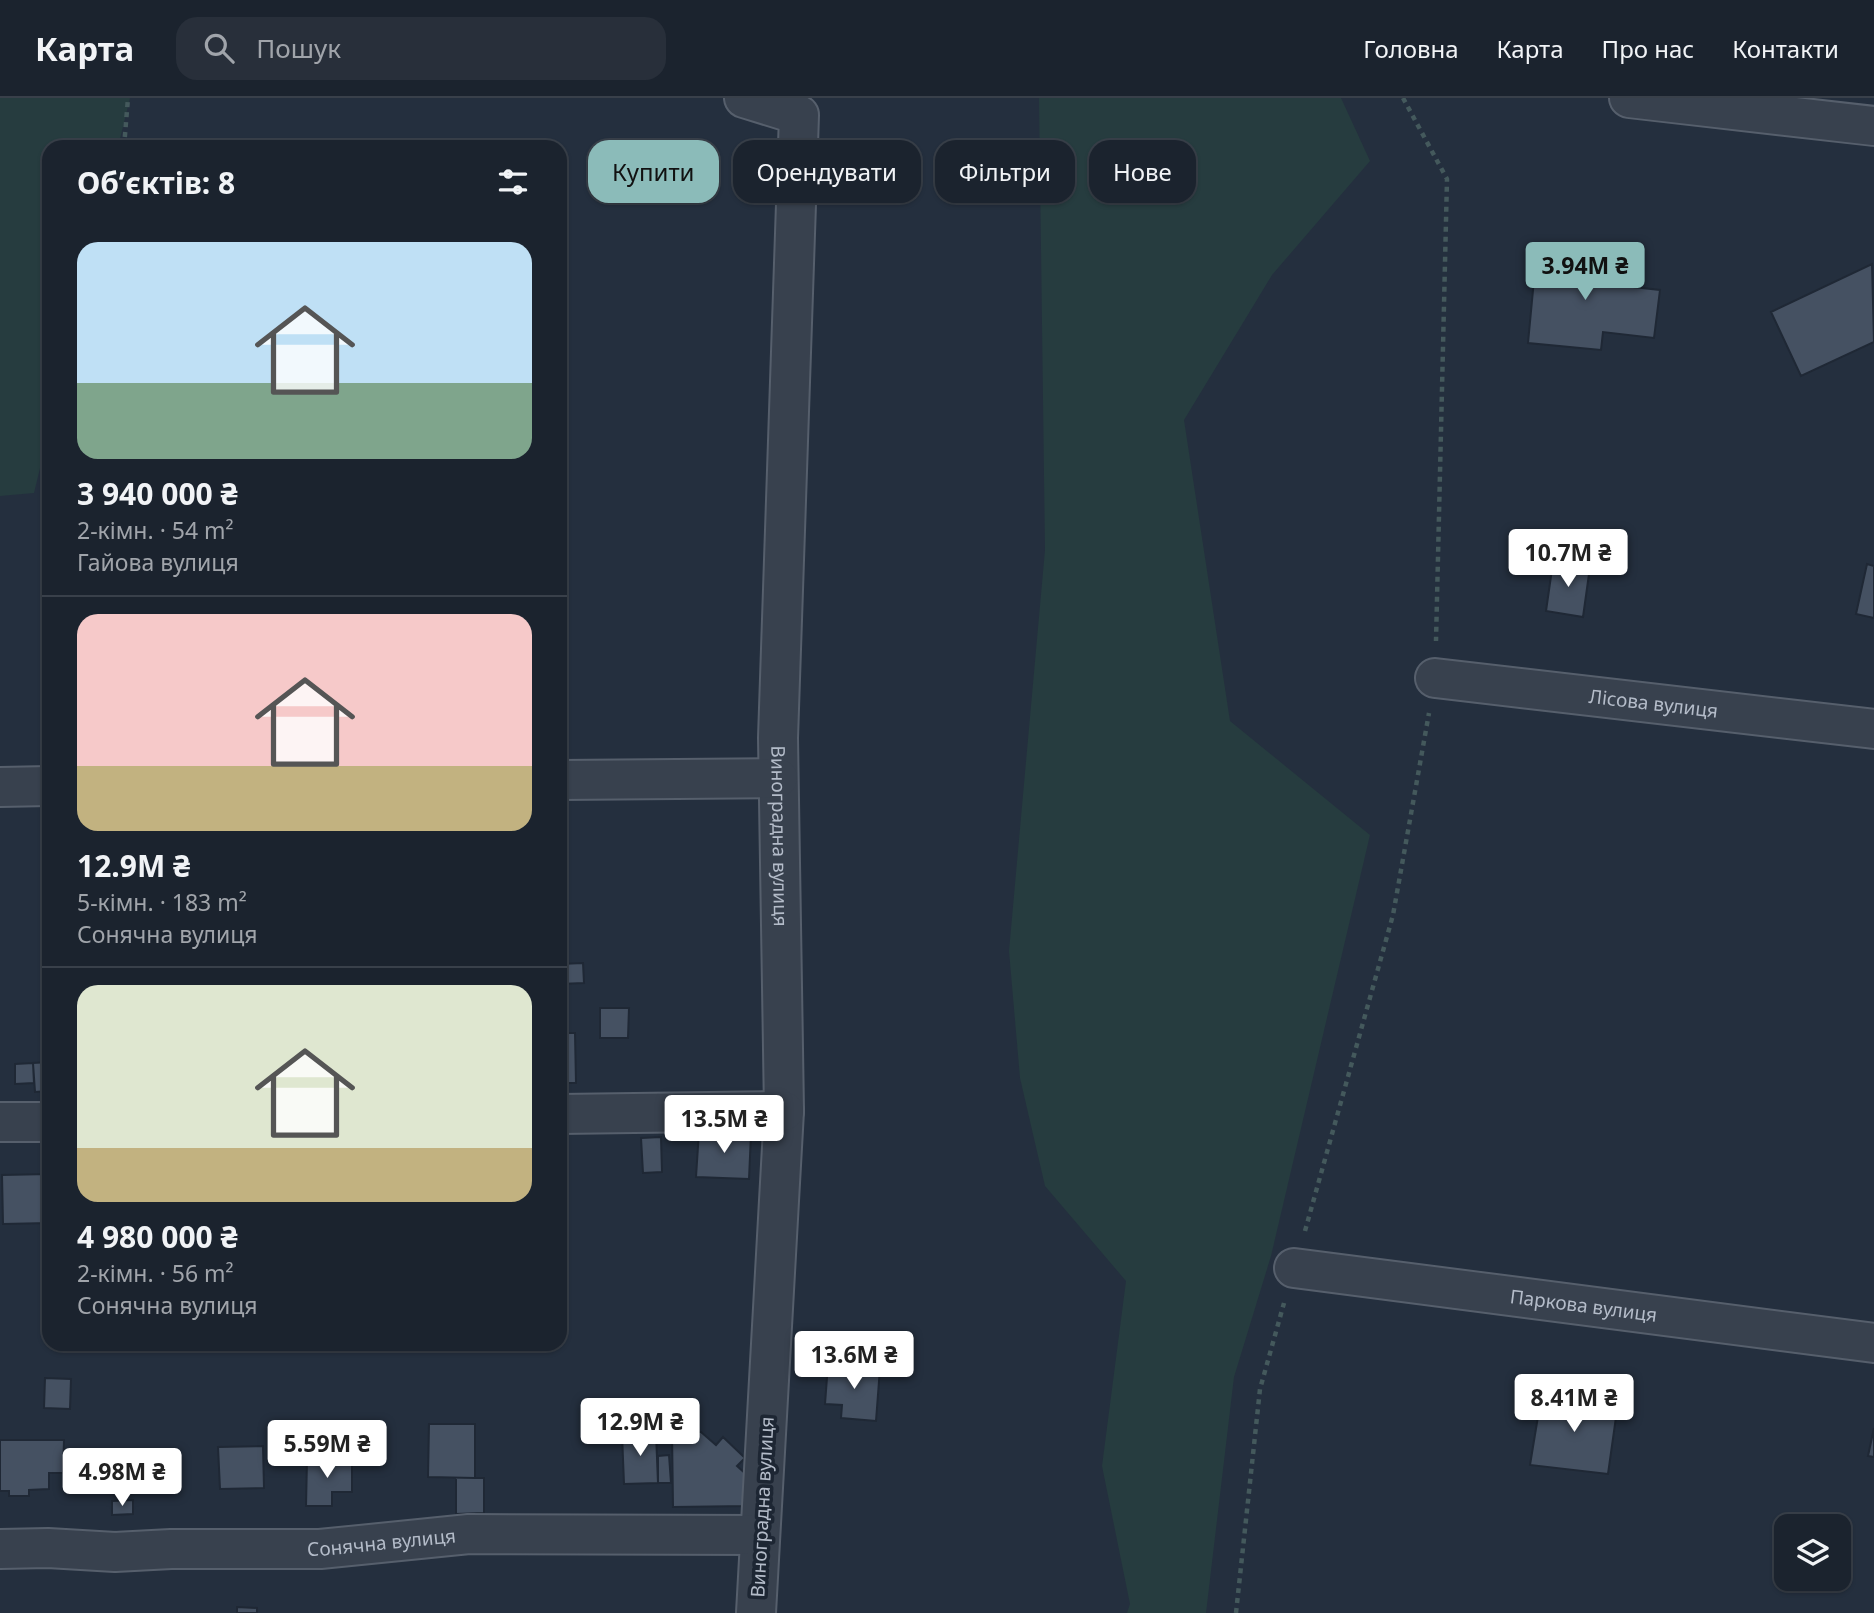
<!DOCTYPE html>
<html lang="uk">
<meta charset="utf-8">
<style>
:root{--surface:#1b232e;--page:#282f3a;--text:#f1f3f6;--muted:#a0a4aa;--line:#39404a;--accent:#8bbbb9}
body{margin:0;font-family:"Noto Sans",sans-serif;background:var(--page);color:var(--text);height:100vh;display:flex;flex-direction:column;font-size:26px;white-space:nowrap}
*{box-sizing:border-box;margin:0}
p{font-size:23px;color:var(--muted)}
.icon{flex:none;width:38px;height:38px;fill:none;stroke:currentColor;stroke-width:2;stroke-linecap:round;stroke-linejoin:round}
.map{position:relative;flex:1;overflow:hidden}
.sheet{position:absolute;left:42px;top:42px;width:525px;height:1211px;display:flex;flex-direction:column;background:var(--surface);border-radius:21px;box-shadow:0 2px 5px #0004,0 0 0 2px var(--line)}
.sheet>*{flex:none}
.banner{position:absolute;left:588px;top:42px;width:665px;height:63px;display:flex;gap:14px}
.buttons{position:absolute;left:1774px;top:1416px;display:grid;gap:14px}
.buttons a{display:grid;place-items:center;width:77px;height:77px;border-radius:14px;background:var(--surface);box-shadow:0 2px 5px #0004,0 0 0 2px var(--line);font-size:35px}
.price{position:absolute;translate:-50% -60px;padding:0 16px;border-radius:7px;background:#fff;color:#222;font-size:23px;line-height:46px;filter:drop-shadow(0 2px 4px #0008)}
.price::after{content:'';position:absolute;left:50%;top:42px;width:21px;height:16px;margin-left:-10px;background:inherit;clip-path:polygon(0 0,100% 0,50% 100%)}
.price.current{background:var(--accent);color:#111}
ul{padding:0;list-style:none}
li{display:grid;align-content:center;gap:14px;height:371px;padding:0 35px}
li+li{border-top:2px solid var(--line)}
li span{display:grid;place-items:center;height:217px;border-radius:21px;color:#555}
li>.icon{margin-inline-start:auto}
span .icon{width:126px;height:126px;fill:#fffc;stroke-width:1}
li b{font-size:30px}
h2{display:flex;justify-content:space-between;align-items:center;height:84px;padding:0 35px;font-size:30px}
.chip{padding:0 24px;border-radius:21px;background:var(--surface);box-shadow:0 2px 5px #0004,0 0 0 2px var(--line);font-size:24px;line-height:63px}
.chip.current{background:var(--accent);color:#111}
header{display:flex;align-items:center;gap:42px;box-sizing:border-box;height:98px;padding:0 35px;background:var(--surface);border-bottom:2px solid var(--line)}
header strong{font-size:33px}
nav{display:flex;gap:38px;margin-inline-start:auto;font-size:24px}
.search{width:490px;height:63px;background:var(--page);display:flex;align-items:center;gap:18px;box-sizing:border-box;padding:0 24px;border-radius:21px;color:var(--muted);font-size:26px}
.map>svg:first-child{display:block}
.green{fill:#263c3f}
.building{fill:#455162;stroke:#1f2835;stroke-width:2}
.lines{fill:none;stroke-linecap:round;stroke-linejoin:round}
.minor-casing{stroke:#565f6c;stroke-width:42}
.path{stroke:#44595c;stroke-width:4.5;stroke-dasharray:5 5;stroke-linecap:butt}
.minor{stroke:#38414e;stroke-width:38}
.labels{text-anchor:middle;stroke-width:7;stroke-linejoin:round;paint-order:stroke}
.street-label{font-size:19px;fill:#b4bcc9;stroke:#1d2633}
</style>
<header>
<strong>Карта</strong>
<div class="search"><svg class="icon" aria-label="search" viewBox="0 0 24 24"><circle cx="10" cy="10" r="6"/><path d="M15 15l6 6"/></svg>Пошук</div>
<nav><a>Головна</a><a>Карта</a><a>Про нас</a><a>Контакти</a></nav>
</header>
<div class="map">
<svg width="1874" height="1515" viewBox="0 0 1874 1515">
<rect width="100%" height="100%" fill="#242f3e"/>
<!-- green -->
<path class="green" d="M0,0H130L118,49H49V333L34,395L0,398Z
M1039,0H1341L1370,63L1272,177L1184,322L1230,623L1370,737L1271,1158L1234,1279L1206,1515H1127L1130,1506L1102,1368L1126,1183L1045,1088L1020,980L1009,853L1045,452Z"/>
<!-- building -->
<path class="building" d="M1537,150L1611,157L1607,186L1660,192L1654,240L1603,234L1601,252L1528,245Z
M1872,166L1874,244L1801,278L1771,214Z
M1553,464L1590,469L1583,519L1546,513Z
M1867,466L1874,468V520L1856,516Z
M583,865L584,885L560,886V866Z
M600,910H629L628,940H600Z
M560,935H575L576,985H560Z
M49,964V993L35,994L33,965Z
M33,965L34,985L15,986V966Z
M699,1033L751,1036L749,1081L696,1079Z
M661,1039L662,1074L643,1075L641,1040Z
M560,1056H562L563,1099H560Z
M49,1076V1125L3,1126L2,1077Z
M828,1266L880,1270L876,1323L841,1320L842,1307L825,1306Z
M45,1280L71,1281L70,1311L44,1310Z
M1542,1294L1618,1305L1608,1376L1530,1367Z
M429,1326H475V1380L428,1379Z
M1874,1330V1359L1868,1358Z
M672,1334H701L716,1347L723,1339L745,1360L737,1368L748,1378V1408L673,1409Z
M656,1335L658,1385L624,1386L622,1336Z
M0,1342H64L63,1375H49V1391L29,1392V1398H9V1393H0Z
M263,1348L264,1390L220,1391L218,1349Z
M669,1357L671,1385H658V1358Z
M307,1361H352V1394H332V1408H306Z
M146,1368V1389L114,1391L113,1369Z
M456,1380H484V1415L456,1416Z
M133,1402V1416L112,1417V1403Z
M237,1509L257,1510V1515H237Z"/>
<g class="lines">
<defs>
<g id="minor">
<path id="s1" d="M744,0L799,17L778,640L784,1013L756,1515"/>
<path d="M1629,0L1874,28"/>
<path id="s2" d="M1435,580L1874,631"/>
<path d="M560,682L778,680"/>
<path d="M0,689L49,688"/>
<path d="M560,1016L784,1013"/>
<path d="M0,1024H49"/>
<path id="s3" d="M1294,1170L1874,1245"/>
<path id="s4" d="M0,1451L48,1450L115,1454L171,1451H320L469,1436L760,1437"/>
</g>
</defs>
<!-- minor casing -->
<use href="#minor" class="minor-casing"/>
<!-- path -->
<path class="path" d="M1403,0L1447,81L1436,543
M124,49L128,0
M1305,1133L1393,817L1429,615
M1236,1515L1260,1291L1284,1205"/>
<!-- minor -->
<use href="#minor" class="minor"/>
</g>
<g class="labels">
<!-- street labels -->
<g class="street-label">
<text dy="7" stroke="none"><textPath href="#s2" startOffset="220">Лісова вулиця</textPath></text>
<text dy="7" stroke="none"><textPath href="#s1" startOffset="779">Виноградна вулиця</textPath></text>
<text dy="7" stroke="none"><textPath href="#s3" startOffset="292">Паркова вулиця</textPath></text>
<text transform="translate(762 1409) rotate(-87)" y="7">Виноградна вулиця</text>
<text dy="7" stroke="none"><textPath href="#s4" startOffset="382">Сонячна вулиця</textPath></text>
</g>
</g>
</svg>
<div class="buttons">
<a><svg class="icon" aria-label="layers" viewBox="0 0 24 24"><path d="M12 4l9 5-9 5-9-5zM3 14l9 5 9-5"/></svg></a>
</div>
<b class="price current" style="left:1585px;top:204px">3.94M ₴</b>
<b class="price" style="left:1568px;top:491px">10.7M ₴</b>
<b class="price" style="left:724px;top:1057px">13.5M ₴</b>
<b class="price" style="left:854px;top:1293px">13.6M ₴</b>
<b class="price" style="left:1574px;top:1336px">8.41M ₴</b>
<b class="price" style="left:640px;top:1360px">12.9M ₴</b>
<b class="price" style="left:327px;top:1382px">5.59M ₴</b>
<b class="price" style="left:122px;top:1410px">4.98M ₴</b>
<div class="banner">
<a class="chip current">Купити</a>
<a class="chip">Орендувати</a>
<a class="chip">Фільтри</a>
<a class="chip">Нове</a>
</div>
<section class="sheet">
<h2>Об’єктів: 8<svg class="icon" aria-label="filters" viewBox="0 0 24 24"><path d="M4 7h16M4 17h16"/><circle cx="9" cy="7" r="2"/><circle cx="15" cy="17" r="2"/></svg></h2>
<ul>
<li><span style="background:linear-gradient(#bfe0f5 65%,#7fa58c 0)"><svg class="icon" aria-label="home" viewBox="0 0 24 24"><path d="M3 11l9-7 9 7M6 9v11h12V9"/></svg></span><div><b>3 940 000 ₴</b><p>2-кімн. · 54 m²</p><p>Гайова вулиця</p></div></li>
<li><span style="background:linear-gradient(#f6c9c9 70%,#c2b280 0)"><svg class="icon" aria-label="home" viewBox="0 0 24 24"><path d="M3 11l9-7 9 7M6 9v11h12V9"/></svg></span><div><b>12.9M ₴</b><p>5-кімн. · 183 m²</p><p>Сонячна вулиця</p></div></li>
<li><span style="background:linear-gradient(#dfe7d0 75%,#c2b280 0)"><svg class="icon" aria-label="home" viewBox="0 0 24 24"><path d="M3 11l9-7 9 7M6 9v11h12V9"/></svg></span><div><b>4 980 000 ₴</b><p>2-кімн. · 56 m²</p><p>Сонячна вулиця</p></div></li>
</ul>
</section>
</div>
